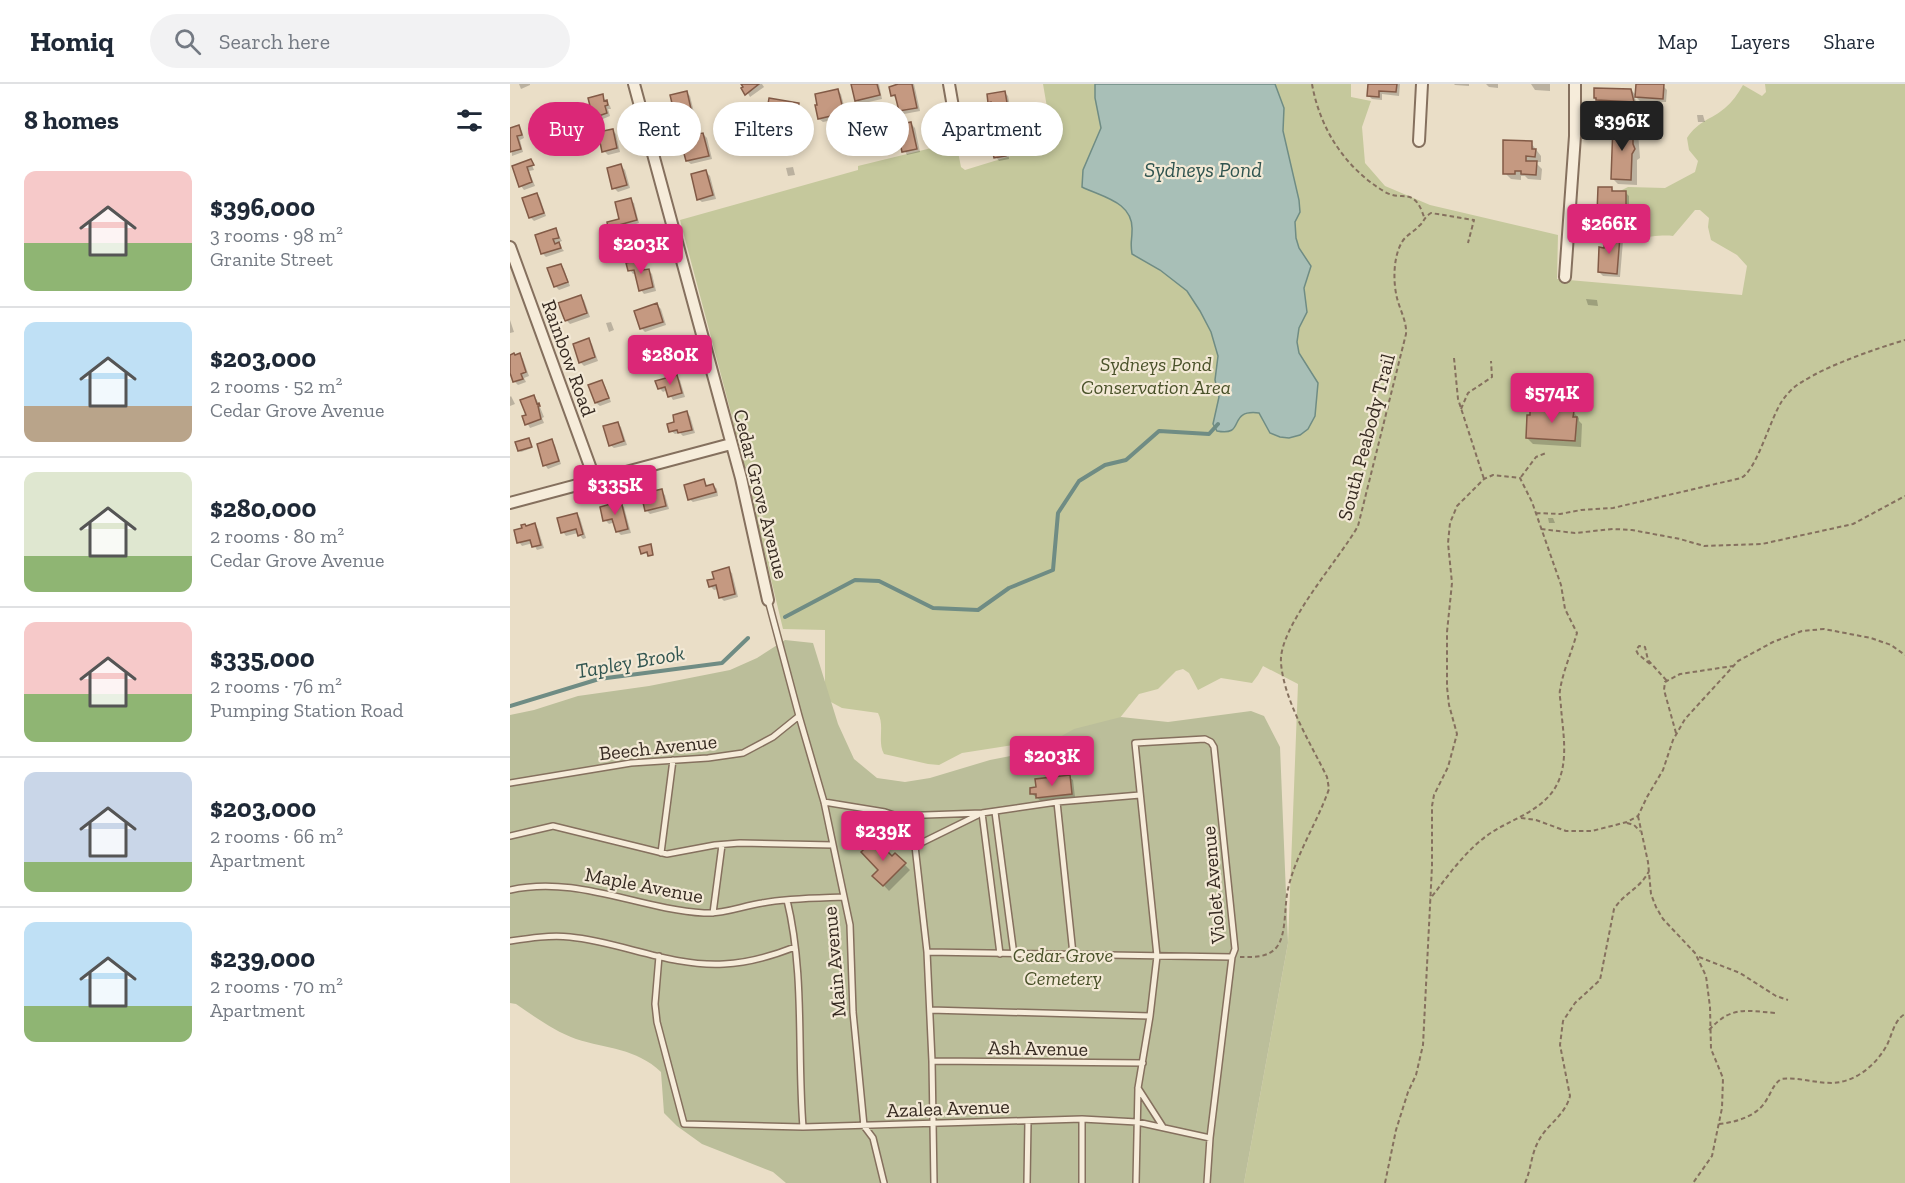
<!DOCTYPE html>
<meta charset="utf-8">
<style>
:root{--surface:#fff;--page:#f2f2f3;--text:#1f2937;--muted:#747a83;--line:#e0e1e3;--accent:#db2777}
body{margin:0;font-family:"Zilla Slab",serif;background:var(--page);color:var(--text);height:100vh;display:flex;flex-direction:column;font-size:22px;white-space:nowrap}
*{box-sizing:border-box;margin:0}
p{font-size:20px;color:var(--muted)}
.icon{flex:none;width:33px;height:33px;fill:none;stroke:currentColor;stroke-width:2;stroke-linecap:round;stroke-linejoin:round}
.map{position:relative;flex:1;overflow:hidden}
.details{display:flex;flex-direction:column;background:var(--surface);width:510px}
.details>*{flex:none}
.hud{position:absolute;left:18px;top:18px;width:570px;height:54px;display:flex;gap:12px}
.price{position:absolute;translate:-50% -51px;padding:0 14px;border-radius:6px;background:var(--accent);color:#fff;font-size:20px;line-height:39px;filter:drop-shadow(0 2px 3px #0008)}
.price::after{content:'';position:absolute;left:50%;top:36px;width:18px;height:14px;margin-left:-9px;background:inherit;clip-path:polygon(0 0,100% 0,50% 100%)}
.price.on{background:#222;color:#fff}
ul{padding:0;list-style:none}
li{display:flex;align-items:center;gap:18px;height:150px;padding:0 24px}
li+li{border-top:2px solid var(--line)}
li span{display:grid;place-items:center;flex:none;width:168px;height:120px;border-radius:12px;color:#555}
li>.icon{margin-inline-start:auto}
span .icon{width:72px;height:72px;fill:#fffc;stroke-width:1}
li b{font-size:26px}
h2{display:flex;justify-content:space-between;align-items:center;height:72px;padding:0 24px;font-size:26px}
.pill{padding:0 21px;border-radius:27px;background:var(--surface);box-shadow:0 3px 9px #0003;font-size:21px;line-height:54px}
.pill.on{background:var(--accent);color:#fff}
header{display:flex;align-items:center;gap:36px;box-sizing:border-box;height:84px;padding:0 30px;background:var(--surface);border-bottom:2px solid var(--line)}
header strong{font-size:28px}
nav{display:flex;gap:33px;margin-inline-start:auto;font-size:21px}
.search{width:420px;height:54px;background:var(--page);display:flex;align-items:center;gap:15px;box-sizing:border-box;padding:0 21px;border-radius:33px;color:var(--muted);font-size:22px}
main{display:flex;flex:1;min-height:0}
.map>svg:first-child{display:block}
.green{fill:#c5c89c}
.cemetery{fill:#bbbe9a}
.water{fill:#a8bfb7;stroke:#6f8c84;stroke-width:1.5}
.shadow{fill:#0003}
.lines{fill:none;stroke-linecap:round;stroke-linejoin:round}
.stream{stroke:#6f8c84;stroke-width:4}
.building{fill:#c59981;stroke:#825a46;stroke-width:1.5}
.service-casing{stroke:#85705e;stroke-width:8}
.minor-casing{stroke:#85705e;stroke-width:14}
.path{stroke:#85705e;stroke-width:2;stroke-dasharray:4.5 3;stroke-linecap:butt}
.service{stroke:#f6ecda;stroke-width:5}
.minor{stroke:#f6ecda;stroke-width:10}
.labels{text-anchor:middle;stroke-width:4.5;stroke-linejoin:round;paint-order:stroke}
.street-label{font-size:20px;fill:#362a21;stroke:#f3e9d6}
.park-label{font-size:20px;font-style:italic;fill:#495129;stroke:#f3e9d6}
.water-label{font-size:21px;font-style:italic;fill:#315550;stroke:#f3e9d6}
</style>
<header>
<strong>Homiq</strong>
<div class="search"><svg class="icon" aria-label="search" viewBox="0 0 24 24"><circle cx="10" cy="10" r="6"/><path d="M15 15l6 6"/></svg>Search here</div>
<nav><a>Map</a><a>Layers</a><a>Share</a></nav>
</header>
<main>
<section class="details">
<h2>8 homes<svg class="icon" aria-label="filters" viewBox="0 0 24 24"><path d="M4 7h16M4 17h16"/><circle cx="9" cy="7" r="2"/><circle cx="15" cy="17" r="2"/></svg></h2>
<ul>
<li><span style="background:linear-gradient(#f6c9c9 60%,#8fb573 0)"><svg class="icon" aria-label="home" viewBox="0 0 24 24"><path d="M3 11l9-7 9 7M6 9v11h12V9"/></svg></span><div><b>$396,000</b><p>3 rooms · 98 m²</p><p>Granite Street</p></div></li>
<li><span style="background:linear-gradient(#bfe0f5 70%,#b9a48a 0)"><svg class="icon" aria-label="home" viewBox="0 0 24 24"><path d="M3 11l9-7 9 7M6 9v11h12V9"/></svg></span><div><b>$203,000</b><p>2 rooms · 52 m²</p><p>Cedar Grove Avenue</p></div></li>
<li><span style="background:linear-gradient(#dfe7d0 70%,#8fb573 0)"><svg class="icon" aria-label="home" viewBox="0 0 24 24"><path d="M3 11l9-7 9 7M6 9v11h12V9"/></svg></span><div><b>$280,000</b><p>2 rooms · 80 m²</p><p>Cedar Grove Avenue</p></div></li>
<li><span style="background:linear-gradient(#f6c9c9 60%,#8fb573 0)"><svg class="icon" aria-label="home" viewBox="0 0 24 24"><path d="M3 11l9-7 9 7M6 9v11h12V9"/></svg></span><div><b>$335,000</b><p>2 rooms · 76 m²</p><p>Pumping Station Road</p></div></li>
<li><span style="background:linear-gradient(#c9d6e8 75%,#8fb573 0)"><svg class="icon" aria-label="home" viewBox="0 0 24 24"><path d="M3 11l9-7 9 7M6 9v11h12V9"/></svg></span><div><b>$203,000</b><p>2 rooms · 66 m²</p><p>Apartment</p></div></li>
<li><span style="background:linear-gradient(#bfe0f5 70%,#8fb573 0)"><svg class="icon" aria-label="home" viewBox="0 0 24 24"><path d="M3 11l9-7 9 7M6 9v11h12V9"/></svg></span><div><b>$239,000</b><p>2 rooms · 70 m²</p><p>Apartment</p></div></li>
</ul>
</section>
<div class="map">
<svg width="1395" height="1099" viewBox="0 0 1395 1099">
<rect width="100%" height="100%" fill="#eadec7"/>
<!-- green -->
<path class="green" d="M533,0H841V13L861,17L852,43L855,79L875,102L920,121L1048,151L1047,195L1232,211L1237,182L1227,171L1201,156L1198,143L1199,134L1190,126H1185L1163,152C1150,150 1132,155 1124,153C1109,150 1092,138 1085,125L1092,116L1118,103L1155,104L1185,88L1188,77L1179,66L1177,54C1189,36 1201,36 1215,24C1222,18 1228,10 1233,1L1252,12L1256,8L1255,0H1395V1099H734L778,859L788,600L753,582L748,591L742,599L711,594L688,606L679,589L673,585L666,587L648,605L629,610L601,645L542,666L516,659L452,669L429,681L418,680L374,670C367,657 375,642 368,629L332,624L319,617L315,605V546L273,545L220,325L170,136L348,86V82L446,58L451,83L455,86L537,61L539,35Z"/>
<!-- cemetery -->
<path class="cemetery" d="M275,556L303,559L328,640L344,675L367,694L395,698L420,694L480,676L525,667L564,645L611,633L658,638L741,627L754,632L770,663L778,859L734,1099H276L263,1088L192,1060L167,1042L154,1029L151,988C126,964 97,965 66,955C44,947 25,933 6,920L0,919V631L24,626L68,612L139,602L220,586L247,574Z"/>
<!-- water -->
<path class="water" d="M585,0H765L774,24L773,47L789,116L790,128L785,138L786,154L789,164L801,182L794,204L797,228L789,244L787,258L789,269L808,299L805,332L798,345L790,351L779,354L770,353L760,349L749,329C716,325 737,353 707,347L703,340L709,313L705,296L708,272L701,248L690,227L677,207L650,186L622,170C620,158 622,157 622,147C624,118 592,113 572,103L573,86L591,44L585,14Z"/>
<!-- shadow -->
<path class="shadow" d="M9,0H20V1L11,5Z
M233,0H252L254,3L240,13Z
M343,0H369L372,15L350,20L347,17Z
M389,0H404L410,27L394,30L390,27L386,15L383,11Z
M859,0H890L889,12L872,10V16L862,15L859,12Z
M944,0H959V2L945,1Z
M976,0H988V4L979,3Z
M1021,0H1040V7L1025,6Z
M1153,2L1157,6L1156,18L1130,17L1124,11L1127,21L1091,19L1085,13L1121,6L1127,12Z
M327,6L331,10L337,33L313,38L309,35Z
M176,8L180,12L186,37L180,39L176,34L170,35L167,32Z
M495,9L498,12L502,33L489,35L485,32L483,22L480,18Z
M92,12L100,22L101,25H98L100,32L88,37L84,33Z
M288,21L292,24L289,40L269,37L268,43L260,42L257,38Z
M1187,31H1193L1195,38H1188Z
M401,40L405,44L410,68L397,71L392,62L383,64L379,61Z
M502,41L505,45L507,58L497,59L499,75L489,77L480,65Z
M1122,42L1128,48L1130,74L1127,76V101L1108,100L1102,94Z
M9,43L12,47L14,54L10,56L13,68L2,72L0,46Z
M102,46L106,50L110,68L98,71L94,67Z
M193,50L197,54L202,75L181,80L177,77L189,51Z
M1021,59L1031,72V78H1025L1032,85L1031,96L1018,95L1015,92H1011V96L1001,95L995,89Z
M21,77L23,79H21L24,86L19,87L25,102L14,106L11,102L4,83Z
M111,82L115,86L120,104L108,108L104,104Z
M283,83L285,91L278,92L276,84Z
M196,88L200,92L206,115L192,118L188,115Z
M1102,105L1105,108L1116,109L1119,112V133L1092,132L1089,129Z
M27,110L30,114L36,132L24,137L20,133Z
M120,116L124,119L129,139L103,147L99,143L111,136Z
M46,146L52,157L47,159L54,167L36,173L33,170Z
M1109,154L1113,157L1110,193L1093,192L1089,188Z
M130,177L134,181L135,187L138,186L142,190L146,207L134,210L131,206L127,189L123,190L120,186Z
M51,181L54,185L60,202L49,206L45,202Z
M70,213L74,216L80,233L60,240L56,236Z
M1076,215L1087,216L1088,222L1078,221Z
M147,221L151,225L156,241L135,248L131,244Z
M0,236L4,248L0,249Z
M101,238L104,246L99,248L96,239Z
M78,256L82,260L88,277L74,282L70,278Z
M157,257L161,261L166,278L153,281L148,273L141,275L138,271Z
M10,271L13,275L19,292L14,294L16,298L8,301L4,297L0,284V273Z
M166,293L170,296L175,313L163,316L157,306L153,308L149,304Z
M92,298L95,302L101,318L90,322L86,319Z
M1,312L5,320L0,322V313Z
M24,312L27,316L34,333L32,334L34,339L20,344L14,333L18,331Z
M1049,319L1055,325V328H1063L1069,334V337L1072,340L1071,363L1023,360L1017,354Z
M177,329L180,332L185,349L173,352L170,349L165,350L161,347Z
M107,339L111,343L117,361L104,364L100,361Z
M20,357L22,364L11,368L9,367Z
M41,357L45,361L51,380L38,385L35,381Z
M194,397L198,403L203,401L207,405L208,412L183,418L179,415Z
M151,407L155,411L159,425L140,430L136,426Z
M110,419L114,423L121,449L111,451L108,448L105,438L99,440L95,436Z
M67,430L70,434L76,454L73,455L68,449L56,452L53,448Z
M1038,434H1043L1045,439H1039Z
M25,441L28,445L34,464L27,466L23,459L12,462L9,458L17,443Z
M218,485L222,489L228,513L214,517L210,513L208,505L204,506L200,502Z
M559,693L563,696L565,713L531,717L522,710Z
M385,771L400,786L379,807L365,792Z"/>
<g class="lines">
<!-- stream -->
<path class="stream" d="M275,533L345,496L369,497L423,524L468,526L499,504L543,486L548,429L569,397L595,381L616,376L649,347L699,350L708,340
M0,622L89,595L212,579L238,554"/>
</g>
<!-- building -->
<path class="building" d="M231,0H249L235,11L231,4L233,3Z
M341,0H367L370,11L345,17Z
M388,0H402L407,24L389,27L385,11L381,12L379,3Z
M858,0H887L886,8L869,7V13L857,12Z
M1126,0H1154L1153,15L1125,13Z
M1084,4L1121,5L1124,18L1086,16V14H1084Z
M328,5L334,29L308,35L305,21H307L305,10Z
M177,7L183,34L175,36L174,30L165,32L160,11Z
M495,7L499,30L484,32L481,18L478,19L477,10Z
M93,10L94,17L97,16L98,21L95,22L97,29L83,34L78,14Z
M259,14L289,19L286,37L266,34L265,40L255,38Z
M401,38L407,65L392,68L390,59L378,61L374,44Z
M502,40L505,54L494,56L496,72L484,74L482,65L479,66L478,58H481L478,44Z
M1103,40L1123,41V60L1125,65L1122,70L1121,96L1101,95Z
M9,41L12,51L7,52L11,65L0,68V44Z
M103,45L107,64L92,68L88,48Z
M187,47L188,50L193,49L199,72L176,77L169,51Z
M993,56L1022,57V65H1026L1025,73L1016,72V77H1027L1026,91L1011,90V87H1005V90H993Z
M21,75L24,81L17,83L22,98L9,103L2,82Z
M111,80L117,101L102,105L97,84Z
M196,86L203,111L187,116L181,90Z
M1088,103H1102V107H1116V130L1087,129Z
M27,109L34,129L19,134L12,114Z
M121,114L127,136L98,144L97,138L109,135L105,118Z
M46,144L49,154L43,155L45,160L49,158L51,164L31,170L25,151Z
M1095,151L1110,152L1107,190L1088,188L1089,163L1094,164Z
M131,175L133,186L139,185L143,203L129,207L124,186L118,187L116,179Z
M51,180L58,198L44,203L37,184Z
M71,211L77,229L55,237L48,219Z
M147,219L153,238L130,245L124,227Z
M79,254L85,273L69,279L63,260Z
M158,255L163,274L147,278L145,269L136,272L134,262Z
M4,269L5,271L10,269L16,288L11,290L13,295L3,298L0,289V271Z
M167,291L172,309L158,313L155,303L148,305L145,297Z
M92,296L99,314L85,319L78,301Z
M24,311L27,320L29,319L30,322H28L31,335L15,341L12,332L16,331L10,316Z
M1040,317H1050L1049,326L1064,327L1063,333H1067L1065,357L1016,354L1017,331H1020V325L1039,326Z
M177,327L182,346L168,349L167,346L159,348L157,340L164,338L163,331Z
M108,338L114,357L99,362L93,342Z
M19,354L22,363L8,367L5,358Z
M42,355L49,377L33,382L27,360Z
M194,395L196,402L203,400L206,408L178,416L174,401Z
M152,405L156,422L135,427L131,410Z
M111,417L118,445L106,448L102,435L93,437L90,423Z
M67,429L73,450L68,452L66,445L51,449L47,434Z
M25,439L31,461L22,463L20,456L7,459L4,446L12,444L11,441L15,440L16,442Z
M141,460L143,471L138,472L137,468L131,470L129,463Z
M219,483L225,510L209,514L206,501L199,503L197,496L204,495L202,488Z
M560,691L562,710L526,714V710H520V704L526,703L525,695Z
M365,755L382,772L385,769L396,779L373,802L362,792L368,786L351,768Z"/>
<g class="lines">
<defs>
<path id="service" d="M258,516L289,632L314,718L340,841L343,928L354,1042L363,1054L374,1099
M0,699L121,679L198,674L233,669L263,653L289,632
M314,718L375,728L387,732L472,729L547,718L630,711
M547,718L563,870
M485,728L504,871
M472,729L490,870
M387,732L397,741L405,762L417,868L422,977L424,1099
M0,752L43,742L157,770L205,761L230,759L323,761
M405,762L468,731
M151,769L163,676
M0,806C67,791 128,825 194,829C215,830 232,822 252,819C279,814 307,814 334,813
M277,816C295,890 287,968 293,1043
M203,829L212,761
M0,857C20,854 40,851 60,853C111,858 161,883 214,880C238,879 262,872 285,863
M417,868L722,873
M149,872L145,920L147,938L174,1040L293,1043L572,1035L627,1038L700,1054
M420,926L640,932
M422,977L633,979
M628,1004L653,1043
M572,1035V1099
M517,1099L518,1037
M626,1099L628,1004L640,932L647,872L625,659L695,655L701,658L704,663L725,865L722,873L700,1054L697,1099"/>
<path id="minor" d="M124,0L231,394L258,516
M439,0L447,46
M909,57L912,0
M0,163L85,396
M1055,193L1065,52V0
M0,419L221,360"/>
</defs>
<!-- service casing -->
<use href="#service" class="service-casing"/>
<!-- minor casing -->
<use href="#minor" class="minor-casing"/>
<!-- path -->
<path class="path" d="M802,0C810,45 835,84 875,108C893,118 904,102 914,133
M944,274L948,315L974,395
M951,325L958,309L982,293L981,277
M1011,393L1026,373L1036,369
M1026,429L1050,430L1071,426L1103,424L1231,394C1247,386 1260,335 1272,317C1277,310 1284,302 1292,298C1318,281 1365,265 1395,256
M1031,445L1065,449L1103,445L1122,446L1170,455L1194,462L1252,460L1343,440L1395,412
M1140,580L1128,570L1126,566L1129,562L1135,563L1138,576L1157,597
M1166,649L1154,606L1155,598L1170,590L1223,582
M1128,732L1138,778L1141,810L1146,823L1153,835L1185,869L1196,892L1200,923L1201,965L1213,994L1212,1024L1202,1072L1183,1099
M1011,734L1026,736L1056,747H1082L1117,738L1128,732L1137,713L1153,686L1163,656L1175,635L1228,577L1263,558L1292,547L1314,545L1361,554L1381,561L1395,571
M1117,739L1124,741L1130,747
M730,873C742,873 757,874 766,864C777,852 774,821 778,805C786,770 807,739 819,705L817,693C801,660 774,617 771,579C768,543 829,476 848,442L896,250C897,238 890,226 887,214C883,198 883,173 892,158C896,151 904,148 909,142C915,137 913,134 921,129L964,136L958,159
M1189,873L1230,889L1266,912L1278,916
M1199,946C1222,921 1236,927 1266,929
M1209,1040C1227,1038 1248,1032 1257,1015C1262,1007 1263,1001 1271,995C1288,993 1305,999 1322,999C1346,998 1366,981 1377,961C1382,951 1384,936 1395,930
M875,1099L886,1046L898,1008L906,991L913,961L922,782V722L924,711L938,683L947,650L939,621L937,603V548L942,499L938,459L940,439L947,422L974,395L983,391L1010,394L1022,418L1051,501L1055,525L1067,549C1062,567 1053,587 1050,606C1049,611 1051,618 1051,624C1053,647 1058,674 1049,696C1036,728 1000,734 975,753C953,770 937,793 920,815
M1015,1099C1021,1086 1021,1071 1028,1058C1036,1041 1055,1032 1060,1012L1050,961L1053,937L1065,919L1090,896L1104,825C1114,809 1130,805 1139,787"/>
<!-- service -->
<use href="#service" class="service"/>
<!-- minor -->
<use href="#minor" class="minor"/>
</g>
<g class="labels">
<!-- street labels -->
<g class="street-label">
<text transform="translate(59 274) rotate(70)" y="7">Rainbow Road</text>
<text transform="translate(856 353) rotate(-75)" y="7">South Peabody Trail</text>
<text transform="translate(251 410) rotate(76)" y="7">Cedar Grove Avenue</text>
<text transform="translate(148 663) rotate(-6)" y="7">Beech Avenue</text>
<text transform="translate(134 801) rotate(11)" y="7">Maple Avenue</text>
<text transform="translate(703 801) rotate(-95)" y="7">Violet Avenue</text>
<text transform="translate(324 878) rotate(-95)" y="7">Main Avenue</text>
<text transform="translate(528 964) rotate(1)" y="7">Ash Avenue</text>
<text transform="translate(438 1024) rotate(-2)" y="7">Azalea Avenue</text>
</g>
<!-- park labels -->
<g class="park-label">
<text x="646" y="287">Sydneys Pond<tspan x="646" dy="23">Conservation Area</tspan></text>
<text x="553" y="878">Cedar Grove<tspan x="553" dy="23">Cemetery</tspan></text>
</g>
<!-- water labels -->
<g class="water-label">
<text x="693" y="93">Sydneys Pond</text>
<text transform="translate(120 578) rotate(-10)" y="7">Tapley Brook</text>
</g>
</g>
</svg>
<b class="price on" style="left:1112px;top:68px">$396K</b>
<b class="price" style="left:1099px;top:171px">$266K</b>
<b class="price" style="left:131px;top:191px">$203K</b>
<b class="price" style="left:160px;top:302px">$280K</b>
<b class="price" style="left:1042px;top:340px">$574K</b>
<b class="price" style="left:105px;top:432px">$335K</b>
<b class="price" style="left:542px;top:703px">$203K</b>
<b class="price" style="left:373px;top:778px">$239K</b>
<div class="hud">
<a class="pill on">Buy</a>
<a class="pill">Rent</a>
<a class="pill">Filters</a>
<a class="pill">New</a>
<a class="pill">Apartment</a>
</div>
</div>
</main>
